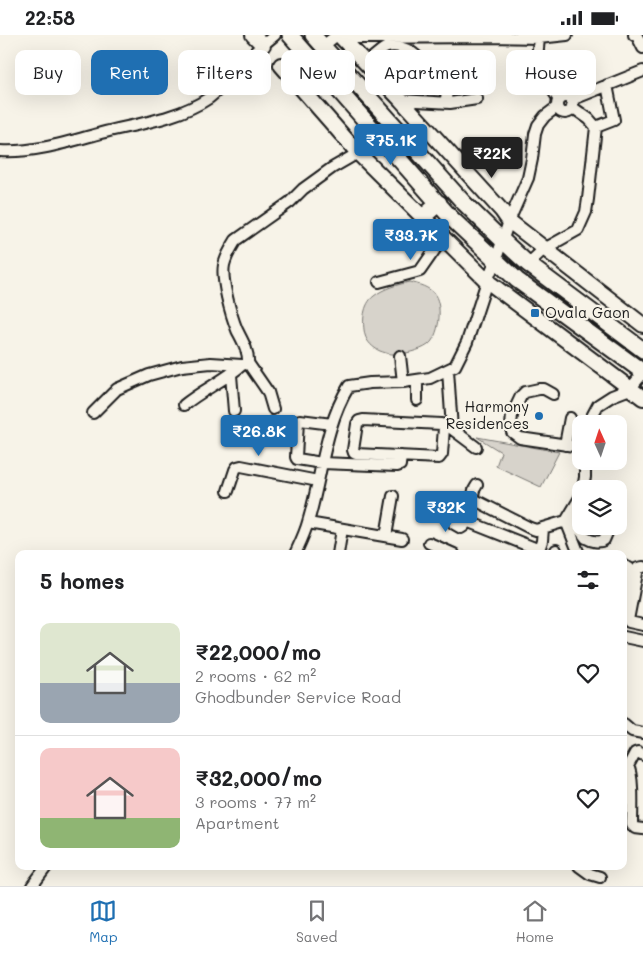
<!DOCTYPE html>
<meta charset="utf-8">
<style>
:root{--surface:#fff;--page:#f6f6f6;--text:#202124;--muted:#757577;--line:#e0e0e0;--accent:#1f6fb2}
body{margin:0;font-family:Mali,sans-serif;background:var(--page);color:var(--text);height:100vh;display:flex;flex-direction:column;font-size:19px;white-space:nowrap}
*{box-sizing:border-box;margin:0}
p{font-size:16px;color:var(--muted)}
.icon{flex:none;width:28px;height:28px;fill:none;stroke:currentColor;stroke-width:2;stroke-linecap:round;stroke-linejoin:round}
.map{position:relative;flex:1;overflow:hidden}
.panel{position:absolute;left:15px;top:515px;width:612px;height:320px;display:flex;flex-direction:column;background:var(--surface);border-radius:10px;box-shadow:0 5px 20px #0002}
.panel>*{flex:none}
.top-card{position:absolute;left:15px;top:15px;width:614px;height:45px;display:flex;gap:10px}
.needle{width:32px;rotate:357deg}
.tools{position:absolute;left:572px;top:380px;display:grid;gap:10px}
.tools a{display:grid;place-items:center;width:55px;height:55px;border-radius:10px;background:var(--surface);box-shadow:0 5px 20px #0002;font-size:25px}
.price{position:absolute;translate:-50% -42px;padding:0 11px;border-radius:5px;background:var(--accent);color:#fff;font-size:16px;line-height:32px;filter:drop-shadow(0 1px 2px #0008)}
.price::after{content:'';position:absolute;left:50%;top:30px;width:15px;height:11px;margin-left:-8px;background:inherit;clip-path:polygon(0 0,100% 0,50% 100%)}
.price.selected{background:#222;color:#fff}
ul{padding:0;list-style:none}
li{display:flex;align-items:center;gap:15px;height:125px;padding:0 25px}
li+li{border-top:1px solid var(--line)}
li span{display:grid;place-items:center;flex:none;width:140px;height:100px;border-radius:10px;color:#555}
li>.icon{margin-inline-start:auto}
span .icon{width:60px;height:60px;fill:#fffc;stroke-width:1}
li b{font-size:21px}
h2{display:flex;justify-content:space-between;align-items:center;height:60px;padding:0 25px;font-size:21px}
.tag{padding:0 18px;border-radius:10px;background:var(--surface);box-shadow:0 5px 20px #0002;font-size:18px;line-height:45px}
.tag.selected{background:var(--accent);color:#fff}
.status{display:flex;justify-content:space-between;align-items:center;height:35px;padding:0 25px;background:var(--surface);direction:ltr}
.status svg{height:14px;fill:currentColor}
.tab-bar{display:flex;justify-content:space-around;align-items:center;height:70px;border-top:1px solid var(--line);background:var(--surface);font-size:14px;color:var(--muted)}
.tab-bar a{display:grid;justify-items:center;gap:2px}
.tab-bar .selected{color:var(--accent)}
.map>svg:first-child{display:block}
.green{fill:#d7d3cb;stroke:#7a7874}
.lines{fill:none;stroke-linecap:round;stroke-linejoin:round}
.street-casing{stroke:#1c1c1c;stroke-width:14}
.secondary-casing{stroke:#1c1c1c;stroke-width:18}
.primary-casing{stroke:#1c1c1c;stroke-width:19}
.street{stroke:#f7f3e8;stroke-width:10}
.secondary{stroke:#f7f3e8;stroke-width:14}
.primary{stroke:#f7f3e8;stroke-width:15}
.poi-dot{fill:#1f6fb2;stroke:#f7f3e8;stroke-width:2}
.labels{text-anchor:middle;stroke-width:4.5;stroke-linejoin:round;paint-order:stroke}
.poi-label{font-size:15px;fill:#1c1c1c;stroke:#f7f3e8;text-anchor:start}
</style>
<div class="status"><b>22:58</b><svg viewBox="0 0 49 12"><path d="M0 12V9h3v3zM5 12V6h3v6zM10 12V3h3v9zM15 12V0h3v12zM26 1h20v11H26zM47 4h2v5h-2z"/></svg></div>
<div class="map">
<svg width="643" height="851" viewBox="0 0 643 851">
<rect width="100%" height="100%" fill="#f7f3e8"/>
<filter id="ink" filterUnits="userSpaceOnUse"><feTurbulence type="fractalNoise" baseFrequency=".02" numOctaves="2"/><feDisplacementMap in="SourceGraphic" scale="10" xChannelSelector="R" yChannelSelector="G"/><feConvolveMatrix kernelMatrix="1 2 1 2 8 2 1 2 1" color-interpolation-filters="sRGB"/></filter>
<g filter="url(#ink)">
<!-- green -->
<path class="green" d="M409,247C418,249 430,252 435,260C443,272 439,302 428,310C420,316 401,320 391,319C388,319 383,317 380,316C373,313 367,307 365,300C362,287 363,269 374,261C384,253 397,250 409,247Z
M477,402L559,417L541,452L496,431L501,417Z"/>
<g class="lines">
<defs>
<path id="street" d="M341,0L350,3L491,2L539,3L567,0
M634,0L637,1L643,13
M539,3L537,24L539,34L559,65
M323,11L337,0
M366,28C372,24 378,17 385,13C394,9 407,13 414,19C418,22 421,27 427,28C434,29 443,25 448,32L446,67
M557 70a8 8 0 1 1 16 0a8 8 0 1 1-16 0Z
M401,65L450,68L477,64
M571,65L643,36
M596,92L614,85L607,50
M0,116C35,118 68,107 101,98C136,89 178,84 209,63C222,53 232,40 243,28C253,18 264,9 275,0
M528,229L544,214L578,195L586,177L588,164L596,92L589,84L572,72
M379,247L420,236L436,213L442,201
M400,321L403,347
M248,328L268,357L273,374
M448,335L452,394L476,412
M231,340L234,376
M553,359L544,354H539L525,357L521,361L512,380L511,391L512,397L520,403L581,412
M417,365V345
M184,370C202,355 224,346 242,330
M93,378L117,354L149,340L182,331L211,328L242,330L248,328C249,316 242,305 237,295C231,280 221,245 224,230C226,221 231,213 236,205L290,167L303,154L332,133L358,118
M363,385L441,389L444,390V393L442,419L439,423L356,419L354,418L353,415L357,389L359,386Z
M332,389L300,385L298,386L296,422L297,424L322,428L397,431L400,430L401,421
M588,389L598,370L612,361L630,354L643,338
M565,410L570,383
M477,450L474,455L473,460L475,465L530,493L536,495L566,486L581,461
M583,454L585,442V426
M228,456L235,435L237,432L241,431L318,446
M460,474L454,484V489L461,493L464,491L466,488L469,487L537,514L540,512L542,506L543,493
M569,481L586,503C591,506 599,508 604,505L610,491
M566,486L579,519
M308,488L402,504
M386,501L393,461
M429,508L454,519
M556,515L557,519
M295,519C300,508 305,498 308,487C322,441 324,392 349,351L370,348L403,347L430,343L455,331L467,307L487,246L496,224L509,186L528,143L532,124L535,99L538,90L545,81L557,72
M338,519L342,494
M624,531L629,533L631,538L624,564
M643,532L638,533L628,585L629,587L643,590
M624,602L643,606
M624,689L632,696L643,698
M643,720L638,717L635,718L628,731C634,741 632,777 632,790L635,793L643,794
M579,831L590,839L600,842
M32,851L47,831"/>
<path id="secondary" d="M253,0L263,10
M339,0L401,65L502,176L509,186L643,290
M281,30L358,118L487,246L643,363"/>
<path id="primary" d="M290,0L451,183L517,245L643,337
M313,0L464,168L502,205L528,229L643,315
M423,182L439,168"/>
</defs>
<!-- street casing -->
<use href="#street" class="street-casing"/>
<!-- secondary casing -->
<use href="#secondary" class="secondary-casing"/>
<!-- primary casing -->
<use href="#primary" class="primary-casing"/>
<!-- street -->
<use href="#street" class="street"/>
<!-- secondary -->
<use href="#secondary" class="secondary"/>
<!-- primary -->
<use href="#primary" class="primary"/>
</g>
</g>
<!-- markers -->
<g class="poi-dot">
<rect x="530" y="273" width="10" height="10" rx="2.5"/>
<circle cx="539" cy="381" r="5"/>
</g>
<g class="labels">
<!-- poi labels -->
<g class="poi-label">
<text x="545" y="283">Ovala Gaon</text>
<text x="529" y="377" text-anchor="end">Harmony<tspan x="529" dy="17">Residences</tspan></text>
</g>
</g>
</svg>
<div class="tools">
<a><svg class="needle" viewBox="-14 -14 28 28"><path d="M0-13l5 13h-10z" fill="#e53935"/><path d="M0 13l5-13h-10z" fill="#757577"/></svg></a>
<a><svg class="icon" aria-label="layers" viewBox="0 0 24 24"><path d="M12 4l9 5-9 5-9-5zM3 14l9 5 9-5"/></svg></a>
</div>
<b class="price" style="left:391px;top:131px">₹75.1K</b>
<b class="price selected" style="left:492px;top:144px">₹22K</b>
<b class="price" style="left:411px;top:226px">₹33.7K</b>
<b class="price" style="left:259px;top:422px">₹26.8K</b>
<b class="price" style="left:446px;top:498px">₹32K</b>
<div class="top-card">
<a class="tag">Buy</a>
<a class="tag selected">Rent</a>
<a class="tag">Filters</a>
<a class="tag">New</a>
<a class="tag">Apartment</a>
<a class="tag">House</a>
</div>
<section class="panel">
<h2>5 homes<svg class="icon" aria-label="filters" viewBox="0 0 24 24"><path d="M4 7h16M4 17h16"/><circle cx="9" cy="7" r="2"/><circle cx="15" cy="17" r="2"/></svg></h2>
<ul>
<li><span style="background:linear-gradient(#dfe7d0 60%,#9aa5b1 0)"><svg class="icon" aria-label="home" viewBox="0 0 24 24"><path d="M3 11l9-7 9 7M6 9v11h12V9"/></svg></span><div><b>₹22,000/mo</b><p>2 rooms · 62 m²</p><p>Ghodbunder Service Road</p></div><svg class="icon" aria-label="heart" viewBox="0 0 24 24"><path d="M12 20l-8-8c-3-5 5-10 8-4 3-6 11-1 8 4z"/></svg></li>
<li><span style="background:linear-gradient(#f6c9c9 70%,#8fb573 0)"><svg class="icon" aria-label="home" viewBox="0 0 24 24"><path d="M3 11l9-7 9 7M6 9v11h12V9"/></svg></span><div><b>₹32,000/mo</b><p>3 rooms · 77 m²</p><p>Apartment</p></div><svg class="icon" aria-label="heart" viewBox="0 0 24 24"><path d="M12 20l-8-8c-3-5 5-10 8-4 3-6 11-1 8 4z"/></svg></li>
</ul>
</section>
</div>
<nav class="tab-bar">
<a class="selected"><svg class="icon" aria-label="map" viewBox="0 0 24 24"><path d="M3 6l6-2 6 2 6-2v14l-6 2-6-2-6 2zM9 4v14M15 6v14"/></svg>Map</a>
<a><svg class="icon" aria-label="saved" viewBox="0 0 24 24"><path d="M7 4h10v16l-5-4-5 4z"/></svg>Saved</a>
<a><svg class="icon" aria-label="home" viewBox="0 0 24 24"><path d="M3 11l9-7 9 7M6 9v11h12V9"/></svg>Home</a>
</nav>
